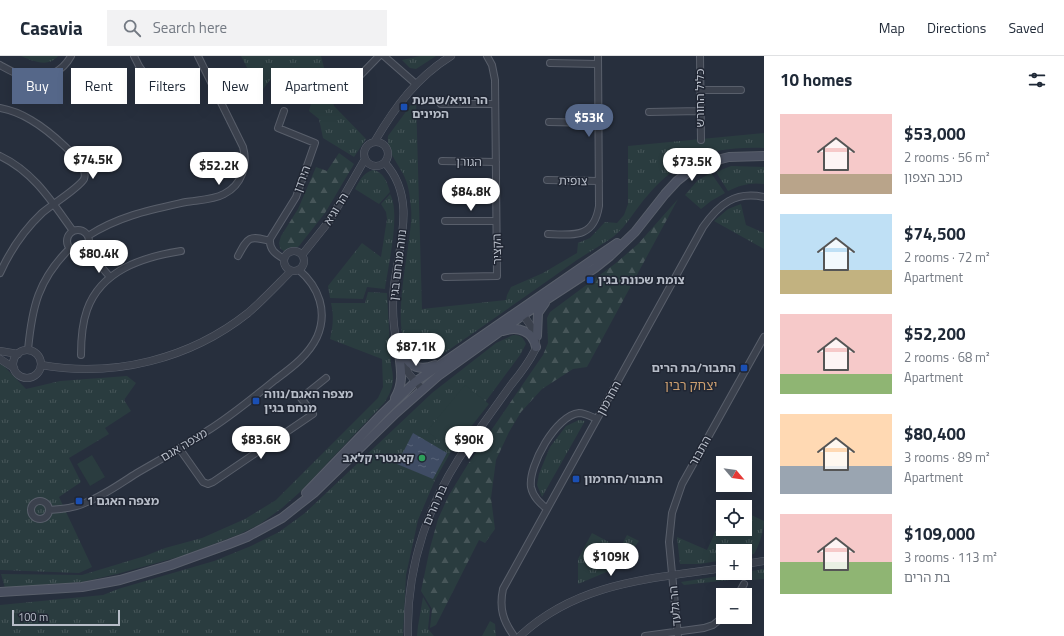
<!DOCTYPE html>
<meta charset="utf-8">
<style>
:root{--surface:#fff;--page:#f2f2f3;--text:#1f2937;--muted:#747a83;--line:#e0e1e3;--accent:#556789}
body{margin:0;font-family:"Titillium Web","Noto Sans Hebrew",sans-serif;background:var(--page);color:var(--text);height:100vh;display:flex;flex-direction:column;font-size:15px;white-space:nowrap}
*{box-sizing:border-box;margin:0}
p{font-size:13px;color:var(--muted)}
.icon{flex:none;width:22px;height:22px;fill:none;stroke:currentColor;stroke-width:2;stroke-linecap:round;stroke-linejoin:round}
.map{position:relative;flex:1;overflow:hidden}
.drawer{display:flex;flex-direction:column;background:var(--surface);width:300px}
.drawer>*{flex:none}
.hud{position:absolute;left:12px;top:12px;width:380px;height:36px;display:flex;gap:8px}
.needle{width:26px;rotate:119deg}
.tools{position:absolute;left:716px;top:400px;display:grid;gap:8px}
.tools a{display:grid;place-items:center;width:36px;height:36px;border-radius:0px;background:var(--surface);box-shadow:0 4px 16px #0002;font-size:20px}
.scale{position:absolute;left:12px;bottom:10px;width:108px;box-sizing:border-box;padding-left:4px;border:2px solid #b7bdc8;border-top:0;font-size:11px;line-height:14px;white-space:nowrap;color:#b7bdc8;-webkit-text-stroke:3px #202633;paint-order:stroke}
.price{position:absolute;translate:-50% -34px;padding:0 9px;border-radius:14px;background:#fff;color:#222;font-size:13px;line-height:26px;filter:drop-shadow(0 1px 2px #0008)}
.price::after{content:'';position:absolute;left:50%;top:24px;width:12px;height:9px;margin-left:-6px;background:inherit;clip-path:polygon(0 0,100% 0,50% 100%)}
.price.selected{background:var(--accent);color:#fff}
ul{padding:0;list-style:none}
li{display:flex;align-items:center;gap:12px;height:100px;padding:0 16px}
li span{display:grid;place-items:center;flex:none;width:112px;height:80px;border-radius:0px;color:#555}
li>.icon{margin-inline-start:auto}
span .icon{width:48px;height:48px;fill:#fffc;stroke-width:1}
li b{font-size:17px}
h2{display:flex;justify-content:space-between;align-items:center;height:48px;padding:0 16px;font-size:17px}
.pill{padding:0 14px;border-radius:0px;background:var(--surface);box-shadow:0 4px 16px #0002;font-size:14px;line-height:36px}
.pill.selected{background:var(--accent);color:#fff}
header{display:flex;align-items:center;gap:24px;box-sizing:border-box;height:56px;padding:0 20px;background:var(--surface);border-bottom:1px solid var(--line)}
header strong{font-size:19px}
nav{display:flex;gap:22px;margin-inline-start:auto;font-size:14px}
.search{width:280px;height:36px;background:var(--page);display:flex;align-items:center;gap:10px;box-sizing:border-box;padding:0 14px;border-radius:0px;color:var(--muted);font-size:15px}
main{display:flex;flex:1;min-height:0}
.map>svg:first-child{display:block}
.grass{fill:url(#grass-tufts)}
.forest{fill:url(#forest-firs)}
.garden{fill:#2a3c3f}
.water{fill:url(#water-ripples)}
.lines{fill:none;stroke-linecap:round;stroke-linejoin:round}
.minor-casing{stroke:#595f6b;stroke-width:8}
.tertiary-casing{stroke:#595f6b;stroke-width:8}
.secondary-casing{stroke:#595f6b;stroke-width:10}
.minor{stroke:#3b414d;stroke-width:6}
.tertiary{stroke:#3b414d;stroke-width:7}
.secondary{stroke:#4a5060;stroke-width:8}
.transit-dot{fill:#1a4fb4;stroke:#202633;stroke-width:1.5}
.leisure-dot{fill:#2e9e5b;stroke:#202633;stroke-width:1.5}
.labels{text-anchor:middle;stroke-width:3;stroke-linejoin:round;paint-order:stroke}
.street-label{font-size:12px;fill:#b7bdc8;stroke:#202633}
.poi-label{font-size:12px;font-weight:bold;fill:#b7bdc8;stroke:#202633;text-anchor:start}
.neighbourhood-label{font-size:13px;fill:#cb9e6f;stroke:#202633}
</style>
<header>
<strong>Casavia</strong>
<div class="search"><svg class="icon" aria-label="search" viewBox="0 0 24 24"><circle cx="10" cy="10" r="6"/><path d="M15 15l6 6"/></svg>Search here</div>
<nav><a>Map</a><a>Directions</a><a>Saved</a></nav>
</header>
<main>
<div class="map">
<svg width="764" height="580" viewBox="0 0 764 580">
<defs>
<pattern id="grass-tufts" width="24" height="20" patternUnits="userSpaceOnUse"><rect width="24" height="20" fill="#2a3c3f"/><path d="M3 7l-1-3M5 7V3M7 7l1-3M15 17l-1-3M17 17v-4M19 17l1-3" fill="none" stroke="#475659"/></pattern>
<pattern id="forest-firs" width="22" height="20" patternUnits="userSpaceOnUse"><rect width="22" height="20" fill="#2a3c3f"/><path d="M5 1l3.5 6h-7zM16 11l3.5 6h-7z" fill="#475659"/></pattern>
<pattern id="water-ripples" width="26" height="14" patternUnits="userSpaceOnUse"><rect width="26" height="14" fill="#3f4c64"/><path d="M2 4q2-2 4 0t4 0M15 11q2-2 4 0t4 0" fill="none" stroke="#586479"/></pattern>
</defs>
<rect width="100%" height="100%" fill="#272f3d"/>
<!-- grass -->
<path class="grass" d="M21,0H58C48,12 33,5 21,0Z
M241,0H321L334,50L366,83L354,101L323,82L319,63L309,55L312,44L297,38L298,27L274,19L260,37Z
M420,0H436L416,13L410,12L402,4Z
M416,42L422,253L506,244L507,239L511,231L543,217L577,197L578,187L590,182L605,166L617,167L624,159L628,148V90L764,77V92C737,91 709,93 685,107C671,115 658,127 648,139C636,152 627,170 613,181C602,189 589,196 577,204C532,236 486,268 440,300C432,304 426,305 417,302C382,285 415,183 411,152C410,142 409,131 405,122C399,108 386,96 388,80Z
M731,110L764,111V128C751,126 740,129 728,135L716,116Z
M373,114C384,116 387,126 390,136L379,148L355,133C360,124 363,117 373,114Z
M711,117L725,137L711,145L701,153L685,139L698,124Z
M390,138C401,157 388,210 385,233L367,231L363,243L330,242L328,230L362,187L381,201L387,163L386,156L381,148Z
M741,148L746,169L764,177V193L714,165L728,153Z
M368,236L387,237L391,309C395,326 393,332 385,346L300,436L282,452L260,468L240,478L182,500L117,518L82,526L36,530L5,532L1,518L82,519L145,500L165,492L202,482L245,463L276,444L378,342L383,331L382,303L330,283C333,270 334,260 331,247H365Z
M513,279C521,279 523,281 526,288L520,299L458,383L435,424L418,464L406,519L403,580H0V549L103,539L118,533L214,505L251,490L279,476L305,457L432,337L496,287Z
M0,308L4,310L26,333L60,325L127,320L136,327L124,344L131,355L105,372L109,378L69,402L81,426L59,441L92,511L79,517L0,514Z
M579,364L585,365L542,441L537,429L539,418L550,391L566,370Z
M745,456L764,465C764,474 759,490 754,498L745,500V495H723V504L700,508H680L677,481L707,494L723,459V473H745Z
M592,477L620,492L627,479L639,485L631,496L615,500L616,512L578,528V503Z
M764,513V523L753,524L748,522L684,529L681,526Z
M423,541L430,553L428,573L434,580H417L418,570Z
M490,565L495,568L496,580H482Z"/>
<!-- forest -->
<path class="forest" d="M339,97L354,108L325,157L299,190L292,195L286,197L280,192L279,187L281,180L298,153L316,111L327,115Z
M678,143L587,311L573,313L542,333L521,356L509,376L496,404L491,442L495,473L485,487L479,484L436,569L430,572L432,553L421,535L430,492L438,463L449,439L468,408L543,299L548,287L547,262L550,256L616,207L638,188Z"/>
<!-- garden -->
<path class="garden" d="M465,329L489,348L452,395L427,375Z
M92,399L105,421L90,430L77,408Z"/>
<!-- water -->
<path class="water" d="M413,377L447,397L433,423L397,408Z"/>
<g class="lines">
<defs>
<path id="minor" d="M134,0L139,10L161,42
M384,0L416,28
M700,0L701,84
M550,7L598,8
M0,9C9,14 19,20 29,22C46,24 63,15 71,0
M700,34H741
M345,35L379,0
M441,48H495
M0,52C11,54 21,58 31,64C43,71 91,107 84,123C79,132 51,149 42,157C24,174 10,195 0,217
M649,56L700,55
M549,66L598,67
M0,100C34,116 52,146 73,175
M442,105L496,106
M547,124L599,125
M445,165H496
M67 185a11 11 0 1 1 22 0a11 11 0 1 1-22 0Z
M548,178C575,179 594,182 599,150L598,0
M88,180C119,160 150,154 186,146C198,144 213,144 224,138C242,129 248,109 243,91L198,0
M86,193L110,221
M238,200C248,181 249,179 270,185
M284,203C276,198 269,194 270,183L296,141L315,87L278,72L284,55
M445,221L497,220L495,24L492,9L487,0
M28,294C32,251 38,224 70,192
M81,299C81,284 82,268 87,254C101,214 143,201 181,195
M179,392L203,426L208,428L213,426L313,358L301,342L326,322
M31 454a9 9 0 1 1 18 0a9 9 0 1 1-18 0Z
M547,453C540,447 533,441 531,431C528,410 556,359 579,357C585,357 592,361 597,363
M49,454C63,453 75,452 87,446C105,439 121,427 137,417C161,403 185,390 207,375C231,360 253,342 275,324C291,312 308,300 317,281C328,256 319,231 299,214
M738,539L744,528
M514,580C503,565 499,552 503,533L703,171C719,148 735,135 764,141
M645,580L704,572L713,569L723,561
M678,580L669,486L672,457L682,428L764,281"/>
<path id="tertiary" d="M375,85C395,51 417,21 451,0
M364 98a12 12 0 1 1 24 0a12 12 0 1 1-24 0Z
M385,107C417,142 399,189 394,230C392,250 393,270 397,289
M284 205a10 10 0 1 1 20 0a10 10 0 1 1-20 0Z
M302,199L330,164L365,103
M13 308a14 14 0 1 1 28 0a14 14 0 1 1-28 0Z
M0,295L18,298
M401,302L409,318L422,333
M0,303L14,312
M41,309C114,322 190,303 248,257C263,244 277,229 291,215
M745,508L764,505
M408,580C406,510 429,443 470,386C484,367 497,348 511,329C520,318 529,306 535,294C539,277 530,269 521,256
M520,580C578,526 650,523 723,512"/>
<path id="secondary" d="M503,275C518,270 533,275 536,291
M537,280L538,257L545,247
M396,284C404,302 412,319 435,309
M395,342C404,327 401,313 399,297
M306,437L382,358L415,326L617,187
M0,536L82,531L120,524L171,509L229,488L247,481L282,462L315,436L396,357L438,320L523,259L595,212L610,200L635,176L665,138L677,125L697,109L729,101L764,100"/>
</defs>
<!-- minor casing -->
<use href="#minor" class="minor-casing"/>
<!-- tertiary casing -->
<use href="#tertiary" class="tertiary-casing"/>
<!-- secondary casing -->
<use href="#secondary" class="secondary-casing"/>
<!-- minor -->
<use href="#minor" class="minor"/>
<!-- tertiary -->
<use href="#tertiary" class="tertiary"/>
<!-- secondary -->
<use href="#secondary" class="secondary"/>
</g>
<!-- markers -->
<g class="transit-dot">
<rect x="400" y="47" width="8" height="8" rx="2"/>
<rect x="586" y="220" width="8" height="8" rx="2"/>
<rect x="740" y="308" width="8" height="8" rx="2"/>
<rect x="252" y="341" width="8" height="8" rx="2"/>
<rect x="572" y="419" width="8" height="8" rx="2"/>
<rect x="75" y="441" width="8" height="8" rx="2"/>
</g>
<circle class="leisure-dot" cx="422" cy="402" r="4"/>
<g class="labels">
<!-- street labels -->
<g class="street-label">
<text transform="translate(700 42) rotate(-90)" y="4">כליל החורש</text>
<text transform="translate(469 106) rotate(1)" y="4">הגורן</text>
<text transform="translate(302 123) rotate(-70)" y="4">הירדן</text>
<text transform="translate(573 125) rotate(1)" y="4">צופית</text>
<text transform="translate(336 153) rotate(-58)" y="4">הר וגיא</text>
<text transform="translate(497 193) rotate(-91)" y="4">הקציר</text>
<text transform="translate(398 209) rotate(-83)" y="4">נווה מנחם בגין</text>
<text transform="translate(609 342) rotate(-61)" y="4">החרמון</text>
<text transform="translate(184 389) rotate(-31)" y="4">מצפה אגם</text>
<text transform="translate(700 395) rotate(-61)" y="4">התבור</text>
<text transform="translate(435 449) rotate(-66)" y="4">בת הרים</text>
<text transform="translate(675 550) rotate(-95)" y="4">הר גלעד</text>
</g>
<!-- poi labels -->
<g class="poi-label">
<text x="412" y="48">הר וגיא/שבעת<tspan x="412" dy="14">המינים</tspan></text>
<text x="598" y="228">צומת שכונת בגין</text>
<text x="736" y="316" text-anchor="end">התבור/בת הרים</text>
<text x="264" y="342">מצפה האגם/נווה<tspan x="264" dy="14">מנחם בגין</tspan></text>
<text x="414" y="406" text-anchor="end">קאנטרי קלאב</text>
<text x="584" y="427">התבור/החרמון</text>
<text x="87" y="449">מצפה האגם 1</text>
</g>
<!-- neighbourhood labels -->
<g class="neighbourhood-label">
<text x="691" y="334">יצחק רבין</text>
</g>
</g>
</svg>
<div class="tools">
<a><svg class="needle" viewBox="-14 -14 28 28"><path d="M0-13l5 13h-10z" fill="#e53935"/><path d="M0 13l5-13h-10z" fill="#747a83"/></svg></a>
<a><svg class="icon" aria-label="locate" viewBox="0 0 24 24"><circle cx="12" cy="12" r="6"/><path d="M12 2v4M12 18v4M2 12h4M18 12h4"/></svg></a>
<a>+</a>
<a>−</a>
</div>
<div class="scale">100 m</div>
<b class="price selected" style="left:589px;top:82px">$53K</b>
<b class="price" style="left:93px;top:124px">$74.5K</b>
<b class="price" style="left:692px;top:126px">$73.5K</b>
<b class="price" style="left:219px;top:130px">$52.2K</b>
<b class="price" style="left:471px;top:156px">$84.8K</b>
<b class="price" style="left:99px;top:218px">$80.4K</b>
<b class="price" style="left:416px;top:311px">$87.1K</b>
<b class="price" style="left:261px;top:404px">$83.6K</b>
<b class="price" style="left:469px;top:404px">$90K</b>
<b class="price" style="left:611px;top:521px">$109K</b>
<div class="hud">
<a class="pill selected">Buy</a>
<a class="pill">Rent</a>
<a class="pill">Filters</a>
<a class="pill">New</a>
<a class="pill">Apartment</a>
</div>
</div>
<section class="drawer">
<h2>10 homes<svg class="icon" aria-label="filters" viewBox="0 0 24 24"><path d="M4 7h16M4 17h16"/><circle cx="9" cy="7" r="2"/><circle cx="15" cy="17" r="2"/></svg></h2>
<ul>
<li><span style="background:linear-gradient(#f6c9c9 75%,#b9a48a 0)"><svg class="icon" aria-label="home" viewBox="0 0 24 24"><path d="M3 11l9-7 9 7M6 9v11h12V9"/></svg></span><div><b>$53,000</b><p>2 rooms · 56 m²</p><p>כוכב הצפון</p></div></li>
<li><span style="background:linear-gradient(#bfe0f5 70%,#c2b280 0)"><svg class="icon" aria-label="home" viewBox="0 0 24 24"><path d="M3 11l9-7 9 7M6 9v11h12V9"/></svg></span><div><b>$74,500</b><p>2 rooms · 72 m²</p><p>Apartment</p></div></li>
<li><span style="background:linear-gradient(#f6c9c9 75%,#8fb573 0)"><svg class="icon" aria-label="home" viewBox="0 0 24 24"><path d="M3 11l9-7 9 7M6 9v11h12V9"/></svg></span><div><b>$52,200</b><p>2 rooms · 68 m²</p><p>Apartment</p></div></li>
<li><span style="background:linear-gradient(#ffd9b3 65%,#9aa5b1 0)"><svg class="icon" aria-label="home" viewBox="0 0 24 24"><path d="M3 11l9-7 9 7M6 9v11h12V9"/></svg></span><div><b>$80,400</b><p>3 rooms · 89 m²</p><p>Apartment</p></div></li>
<li><span style="background:linear-gradient(#f6c9c9 60%,#8fb573 0)"><svg class="icon" aria-label="home" viewBox="0 0 24 24"><path d="M3 11l9-7 9 7M6 9v11h12V9"/></svg></span><div><b>$109,000</b><p>3 rooms · 113 m²</p><p>בת הרים</p></div></li>
</ul>
</section>
</main>
